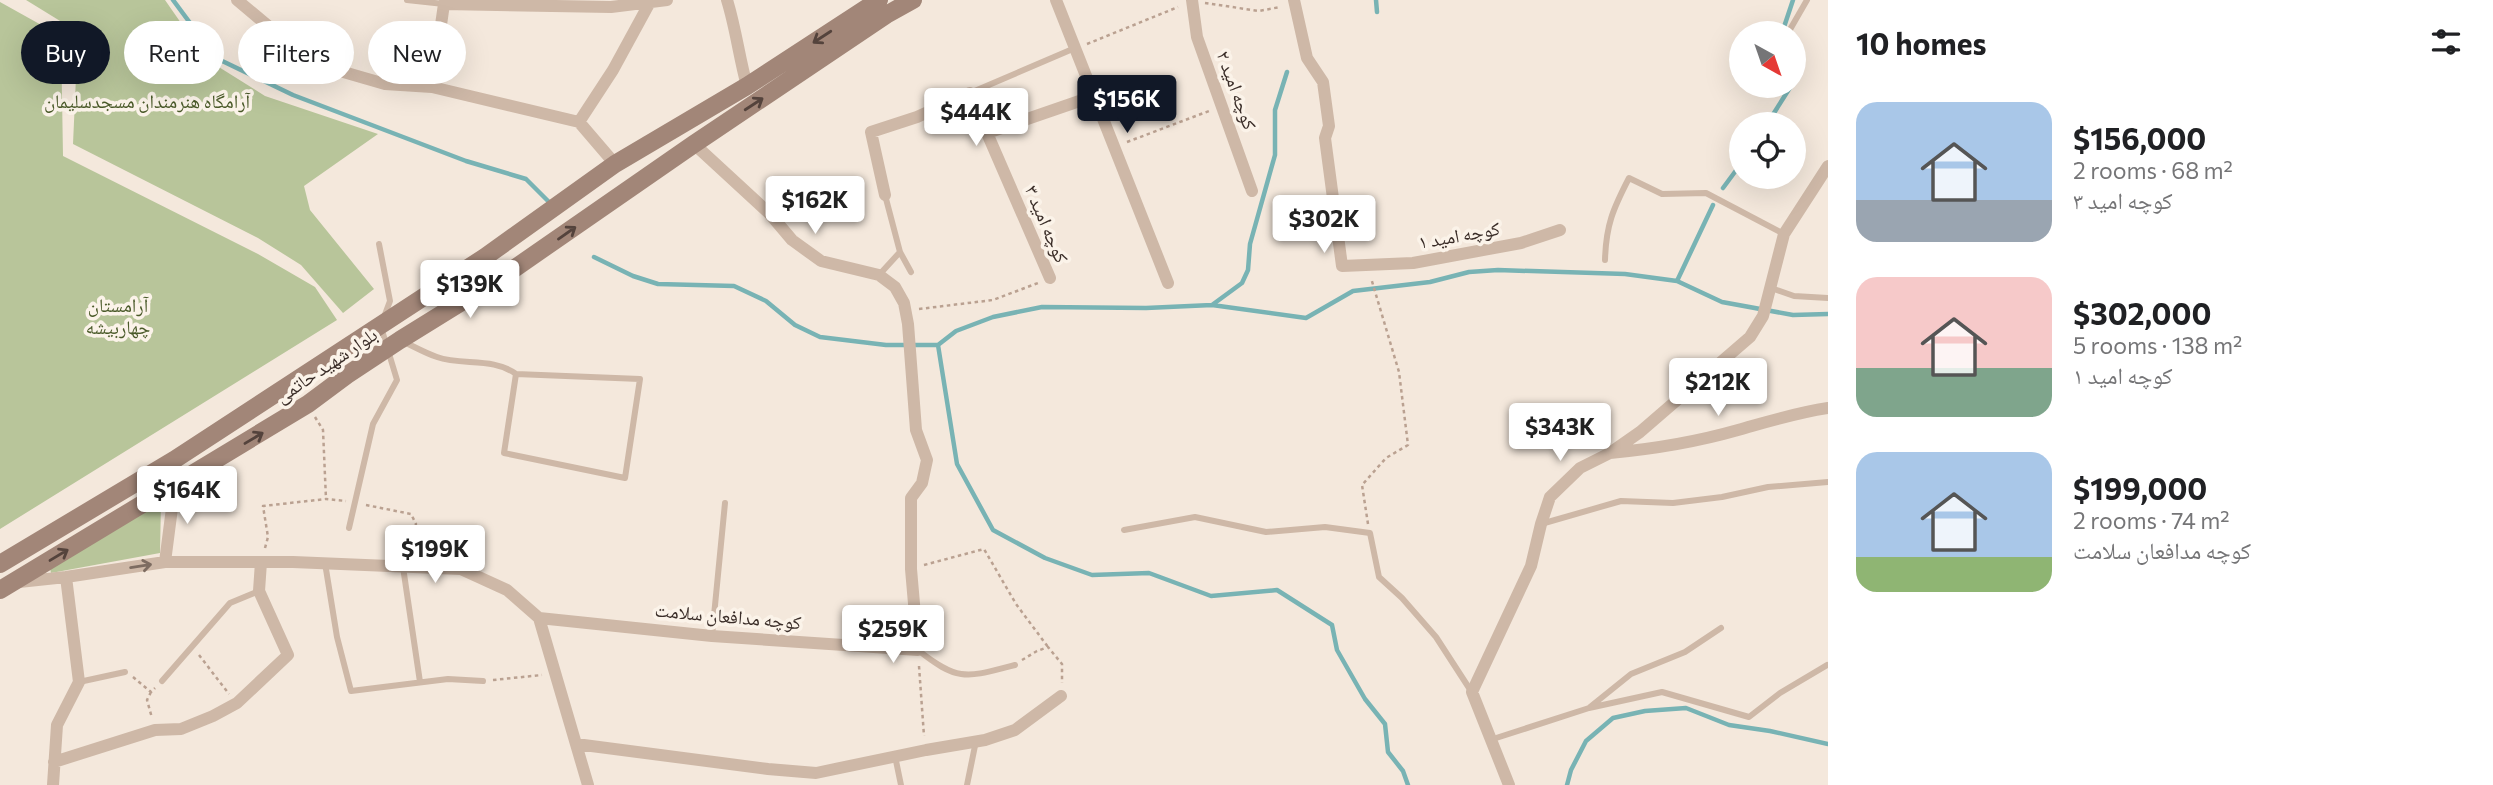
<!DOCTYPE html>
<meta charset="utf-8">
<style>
:root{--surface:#fff;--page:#f6f6f6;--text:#202124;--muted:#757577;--accent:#111827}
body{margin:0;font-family:Commissioner,"Noto Naskh Arabic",sans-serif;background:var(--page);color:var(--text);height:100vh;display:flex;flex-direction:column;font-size:26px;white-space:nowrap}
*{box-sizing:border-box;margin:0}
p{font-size:23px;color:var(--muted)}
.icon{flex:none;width:38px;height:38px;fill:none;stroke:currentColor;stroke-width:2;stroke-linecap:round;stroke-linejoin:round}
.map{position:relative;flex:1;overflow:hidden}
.side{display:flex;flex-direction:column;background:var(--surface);width:665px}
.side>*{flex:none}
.hud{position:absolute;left:21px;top:21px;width:665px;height:63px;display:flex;gap:14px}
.needle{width:46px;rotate:140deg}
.controls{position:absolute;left:1729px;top:21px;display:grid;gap:14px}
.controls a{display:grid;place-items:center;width:77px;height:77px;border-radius:50%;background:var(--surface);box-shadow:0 7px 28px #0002;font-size:35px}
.price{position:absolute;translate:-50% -60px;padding:0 16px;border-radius:7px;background:#fff;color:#222;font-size:23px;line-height:46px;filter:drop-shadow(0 2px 4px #0008)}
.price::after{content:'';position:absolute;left:50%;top:42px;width:21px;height:16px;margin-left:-10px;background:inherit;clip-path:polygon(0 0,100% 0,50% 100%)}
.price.selected{background:var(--accent);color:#fff}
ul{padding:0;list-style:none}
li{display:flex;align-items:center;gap:21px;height:175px;padding:0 28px}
li span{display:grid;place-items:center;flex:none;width:196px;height:140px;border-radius:21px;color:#555}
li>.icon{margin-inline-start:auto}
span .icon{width:84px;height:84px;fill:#fffc;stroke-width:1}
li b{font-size:30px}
h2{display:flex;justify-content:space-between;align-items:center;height:84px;padding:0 28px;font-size:30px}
.pill{padding:0 24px;border-radius:32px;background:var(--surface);box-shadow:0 7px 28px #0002;font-size:24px;line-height:63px}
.pill.selected{background:var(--accent);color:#fff}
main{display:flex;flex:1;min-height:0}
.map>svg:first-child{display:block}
.green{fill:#b8c59a}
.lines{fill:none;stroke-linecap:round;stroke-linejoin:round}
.stream{stroke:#78b3b4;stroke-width:4.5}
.path{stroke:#baa191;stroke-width:2.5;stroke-dasharray:3.5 3.5;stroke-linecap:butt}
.lane{stroke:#ceb8a7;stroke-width:6}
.street{stroke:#ceb8a7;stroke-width:12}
.secondary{stroke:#a28678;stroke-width:18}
.oneway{stroke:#54433c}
.oneway2{stroke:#7d6c61}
.labels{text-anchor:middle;stroke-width:7;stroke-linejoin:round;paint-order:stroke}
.street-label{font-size:19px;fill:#3a2d28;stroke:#fbf3e9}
.park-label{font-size:19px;fill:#4a5a29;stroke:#fbf3e9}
</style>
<main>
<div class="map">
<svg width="1828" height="785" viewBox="0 0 1828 785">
<rect width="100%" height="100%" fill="#f4e8dc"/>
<!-- green -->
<path class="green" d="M26,0H165L206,59L265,96L378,134L304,186L310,210L374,289L343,313L301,265L258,238L73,144L78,32Z
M0,2L61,36L63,156L258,254L315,287L337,320L0,529Z
M161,502L160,553L51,573L50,568Z"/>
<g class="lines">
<!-- stream -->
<path class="stream" d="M173,0L216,58L293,95L466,161L526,179L550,203
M1376,0L1377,12
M1782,33L1793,0
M1767,124L1791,86
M1723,188L1740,165
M594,257L633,276L658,284L734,286L766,301L795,325L820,337L886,345H938L956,331L993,317L1042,307L1146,308L1212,305L1306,318L1353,291L1430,282L1469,272L1498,270L1625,274L1677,281L1722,302L1793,315L1828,314
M1677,281L1713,205
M1212,305L1242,283L1248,270L1250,244L1275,155V110L1287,72
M938,345L957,464L993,530L1045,558L1092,575L1149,573L1211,596L1277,590L1332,625L1337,650L1365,699L1385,724L1388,752L1403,771L1408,785
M1567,785L1571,770L1586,741L1613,718L1645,711L1686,708L1729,725L1770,731L1828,744"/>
<!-- path -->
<path class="path" d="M1205,3L1259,11L1280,7
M1087,44L1178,7
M1127,142L1209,111
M919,309L993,300L1038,283
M315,417L323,430L326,499
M366,505L411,514L416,524L407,553
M1368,524L1362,485L1386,458L1408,445L1399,372L1371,278
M265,548L268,537L263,506L326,499L346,501
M924,565L984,549L1016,604L1048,647
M199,655L229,694
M1022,660L1037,651L1048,647L1062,664V683
M919,666L924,736
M133,677L151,692L155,688
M493,680L542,675
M151,692L147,700L152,718"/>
<!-- lane -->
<path class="lane" d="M407,0L444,4
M1788,33L1807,0
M970,93L1075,48
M885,195L900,252L911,272
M379,244L390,301L384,317
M1605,260C1606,225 1613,209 1629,178L1662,194L1706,193L1784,234
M879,275L900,252
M1771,288L1794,296L1828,298
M402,341C413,346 425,353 437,357C462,366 493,357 516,374L640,379L625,478L504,453L516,374
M1541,524L1621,501L1673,503L1722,497L1768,487L1828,482
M349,528L373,424L397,380L381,327
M1124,530L1195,517L1266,532L1325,527L1370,533L1379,577L1402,598L1436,637L1471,691
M325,563L337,637L351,691L448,679L483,681
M403,567L420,682
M712,636L725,503
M918,650C959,683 968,677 1015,665
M162,681L230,603L259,591
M79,682L125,672
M1590,707L1631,674L1685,652L1721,628
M1493,739L1589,708L1662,692L1749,717L1780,693L1827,665
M895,756L901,785
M967,785L976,741"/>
<!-- street -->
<path class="street" d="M237,0L291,45L333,69L385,84L432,87L579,122L615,164
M727,0C736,29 739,57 747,86
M1056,0L1168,283
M1192,0L1197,37L1252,191
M1294,0L1307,58L1323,82L1329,126L1325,138L1342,266L1413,263L1521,243L1560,230
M432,87L444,4L611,7L667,0
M579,122L613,70L649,4
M885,195L871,132L917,117L970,93
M1050,278L987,133L1094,96
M1610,453C1653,449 1696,442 1738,430C1770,421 1795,413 1828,408
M165,562L175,485L174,460
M19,582L66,577L165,562H293L461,569L507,590L539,618L588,785
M539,618L712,636L918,650L911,569V498L922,483L927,460L916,430L908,324L904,303L895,287L879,275L821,261L792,240L770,214L694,144
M576,744L768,769L816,773L926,750L985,740L1015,730L1061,696
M54,762L155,730L181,729L213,716L237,703L288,655L259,591L261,562
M53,785L57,725L79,682L66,577
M1509,785L1472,692L1531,566L1541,524L1550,497L1580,468L1610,453L1640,432L1750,337L1763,316L1784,234L1828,166"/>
<!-- secondary -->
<path class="secondary" d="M0,564L174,460L485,257L615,164L747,86L879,0
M0,590L308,404L347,375L400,340L505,275L694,144L886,15L913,0"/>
</g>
<!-- one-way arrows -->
<defs><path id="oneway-shaft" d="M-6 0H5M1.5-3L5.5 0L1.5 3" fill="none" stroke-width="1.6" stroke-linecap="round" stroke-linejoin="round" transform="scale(1.75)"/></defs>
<g class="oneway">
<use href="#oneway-shaft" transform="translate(822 37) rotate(147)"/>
<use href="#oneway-shaft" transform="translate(754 104) rotate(-33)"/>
<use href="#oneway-shaft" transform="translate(567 233) rotate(-35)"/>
<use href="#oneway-shaft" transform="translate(254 438) rotate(-31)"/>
<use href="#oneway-shaft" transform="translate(59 555) rotate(-31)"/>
</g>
<use class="oneway2" href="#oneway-shaft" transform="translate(141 566) rotate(-9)"/>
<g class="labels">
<!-- street labels -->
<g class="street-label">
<text transform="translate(1237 90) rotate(70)" y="7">کوچه امید ۲</text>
<text transform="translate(1047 224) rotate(67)" y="7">کوچه امید ۳</text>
<text transform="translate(1459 235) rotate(-10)" y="7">کوچه امید ۱</text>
<text transform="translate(326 365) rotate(-34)" y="7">بلوار شهید حاتمی</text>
<text transform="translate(728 616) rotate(5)" y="7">کوچه مدافعان سلامت</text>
</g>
<!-- park labels -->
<g class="park-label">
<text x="147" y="108">آرامگاه هنرمندان مسجدسلیمان</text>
<text x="118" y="312">آرامستان<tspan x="118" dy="22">چهاربیشه</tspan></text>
</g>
</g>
</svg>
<div class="controls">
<a><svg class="needle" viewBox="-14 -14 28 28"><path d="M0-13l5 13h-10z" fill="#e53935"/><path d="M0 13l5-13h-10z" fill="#757577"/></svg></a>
<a><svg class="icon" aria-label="locate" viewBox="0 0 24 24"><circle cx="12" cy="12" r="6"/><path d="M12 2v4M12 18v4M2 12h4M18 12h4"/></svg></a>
</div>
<b class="price selected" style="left:1127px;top:135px">$156K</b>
<b class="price" style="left:976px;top:148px">$444K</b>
<b class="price" style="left:815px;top:236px">$162K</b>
<b class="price" style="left:1324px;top:255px">$302K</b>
<b class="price" style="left:470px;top:320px">$139K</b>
<b class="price" style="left:1718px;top:418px">$212K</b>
<b class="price" style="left:1560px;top:463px">$343K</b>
<b class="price" style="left:187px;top:526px">$164K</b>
<b class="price" style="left:435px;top:585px">$199K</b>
<b class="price" style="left:893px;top:665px">$259K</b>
<div class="hud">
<a class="pill selected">Buy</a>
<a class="pill">Rent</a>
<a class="pill">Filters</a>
<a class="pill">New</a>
</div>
</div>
<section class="side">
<h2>10 homes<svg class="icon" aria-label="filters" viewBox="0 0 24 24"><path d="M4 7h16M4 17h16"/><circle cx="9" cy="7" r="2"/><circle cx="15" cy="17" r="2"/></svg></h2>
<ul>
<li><span style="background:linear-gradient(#a9c7e8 70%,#9aa5b1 0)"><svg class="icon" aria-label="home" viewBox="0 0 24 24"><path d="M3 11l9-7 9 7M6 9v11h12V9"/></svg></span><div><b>$156,000</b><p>2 rooms · 68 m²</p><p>کوچه امید ۳</p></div></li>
<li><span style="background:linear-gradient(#f6c9c9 65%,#7fa58c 0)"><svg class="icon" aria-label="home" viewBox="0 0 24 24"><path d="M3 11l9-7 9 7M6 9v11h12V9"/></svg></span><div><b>$302,000</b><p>5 rooms · 138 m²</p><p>کوچه امید ۱</p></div></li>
<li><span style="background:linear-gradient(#a9c7e8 75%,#8fb573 0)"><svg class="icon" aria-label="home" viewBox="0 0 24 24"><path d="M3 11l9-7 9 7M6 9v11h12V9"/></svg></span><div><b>$199,000</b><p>2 rooms · 74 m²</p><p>کوچه مدافعان سلامت</p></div></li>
</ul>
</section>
</main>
